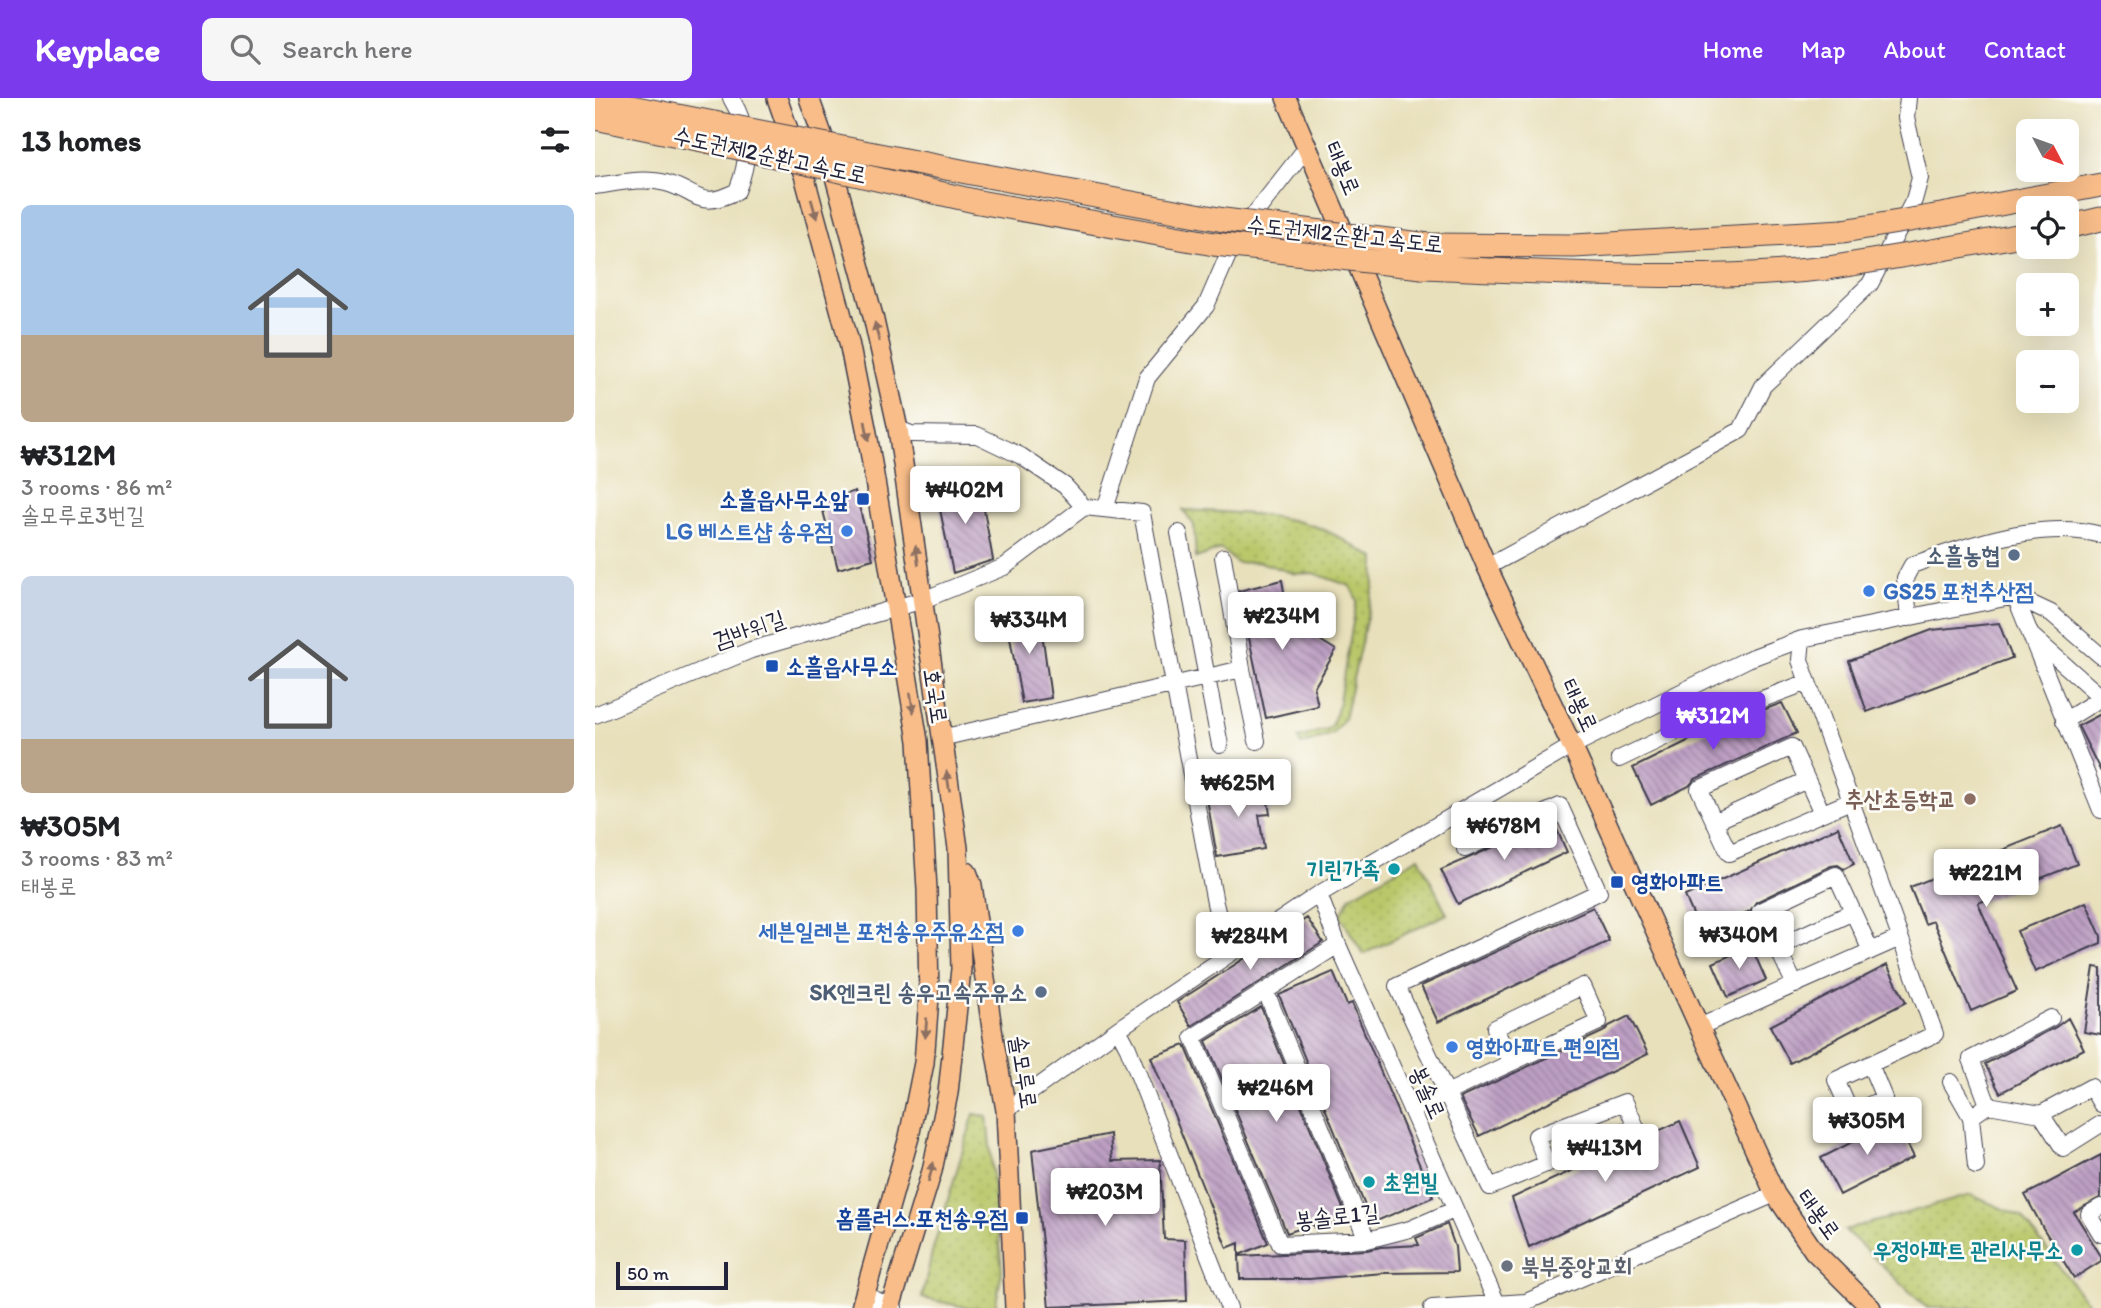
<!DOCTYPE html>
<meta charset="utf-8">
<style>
:root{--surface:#fff;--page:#f6f6f6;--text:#202124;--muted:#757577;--accent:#7c3aed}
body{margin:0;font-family:Itim,"Poor Story",sans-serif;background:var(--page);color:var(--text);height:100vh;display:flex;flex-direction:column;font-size:26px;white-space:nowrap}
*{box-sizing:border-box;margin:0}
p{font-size:23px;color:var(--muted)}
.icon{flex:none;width:38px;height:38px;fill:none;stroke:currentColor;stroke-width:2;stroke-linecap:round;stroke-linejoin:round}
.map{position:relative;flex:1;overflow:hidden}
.side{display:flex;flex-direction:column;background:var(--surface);width:595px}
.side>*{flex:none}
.needle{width:46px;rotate:131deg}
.fabs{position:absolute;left:1421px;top:21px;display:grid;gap:14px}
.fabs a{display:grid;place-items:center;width:63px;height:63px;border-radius:10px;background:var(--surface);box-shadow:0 7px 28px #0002;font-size:35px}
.scale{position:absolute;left:21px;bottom:18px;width:112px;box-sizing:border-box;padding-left:7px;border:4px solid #22223b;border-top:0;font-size:19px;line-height:24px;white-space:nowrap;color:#22223b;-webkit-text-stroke:5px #fdfcf7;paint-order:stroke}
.price{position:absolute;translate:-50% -60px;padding:0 16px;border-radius:7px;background:#fff;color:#222;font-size:23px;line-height:46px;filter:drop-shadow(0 2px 4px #0008)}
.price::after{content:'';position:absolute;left:50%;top:42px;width:21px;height:16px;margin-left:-10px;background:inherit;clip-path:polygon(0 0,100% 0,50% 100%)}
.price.active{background:var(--accent);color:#fff}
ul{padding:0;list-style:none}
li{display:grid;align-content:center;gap:14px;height:371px;padding:0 21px}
li span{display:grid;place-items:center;height:217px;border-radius:10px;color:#555}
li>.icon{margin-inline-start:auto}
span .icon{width:126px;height:126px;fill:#fffc;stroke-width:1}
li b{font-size:30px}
h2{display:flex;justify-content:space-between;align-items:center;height:84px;padding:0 21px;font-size:30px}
header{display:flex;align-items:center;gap:42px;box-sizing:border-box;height:98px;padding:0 35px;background:var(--accent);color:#fff}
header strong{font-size:33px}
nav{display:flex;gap:38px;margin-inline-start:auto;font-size:24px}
.search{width:490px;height:63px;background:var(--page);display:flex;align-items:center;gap:18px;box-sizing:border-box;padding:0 24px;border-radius:10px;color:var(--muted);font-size:26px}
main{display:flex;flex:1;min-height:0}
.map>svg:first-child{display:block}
.park{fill:url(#park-dots);stroke:#6e7552;stroke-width:2}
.building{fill:url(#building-back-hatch)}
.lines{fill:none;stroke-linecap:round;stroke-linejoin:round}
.minor-casing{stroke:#403e4e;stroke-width:18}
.major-casing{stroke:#403e4e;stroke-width:22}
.highway-casing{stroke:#403e4e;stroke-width:25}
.minor{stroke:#fff;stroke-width:16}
.major{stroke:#f8bd89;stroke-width:19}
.highway{stroke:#f8bd89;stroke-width:23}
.highway-bridge-casing{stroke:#403e4e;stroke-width:25;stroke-linecap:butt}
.highway-bridge{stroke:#f8bd89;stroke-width:23}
.oneway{fill:#8d7062}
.transit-dot{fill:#1a4fb4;stroke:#fdfcf7;stroke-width:2.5}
.shop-dot{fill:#3f7fe0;stroke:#fdfcf7;stroke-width:2.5}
.service-dot{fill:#5c6f8a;stroke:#fdfcf7;stroke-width:2.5}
.education-dot{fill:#8d6e63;stroke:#fdfcf7;stroke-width:2.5}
.culture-dot{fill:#0f9aa8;stroke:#fdfcf7;stroke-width:2.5}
.worship-dot{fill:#6b7280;stroke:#fdfcf7;stroke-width:2.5}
.labels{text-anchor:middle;stroke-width:5;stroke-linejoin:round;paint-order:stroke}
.street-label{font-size:23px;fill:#22223b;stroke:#fdfcf7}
.transit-label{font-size:23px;font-weight:bold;fill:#164399;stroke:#fdfcf7;text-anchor:end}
.shop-label{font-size:23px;font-weight:bold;fill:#366cbe;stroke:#fdfcf7;text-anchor:end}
.service-label{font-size:23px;font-weight:bold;fill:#4e5e75;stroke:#fdfcf7;text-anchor:end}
.education-label{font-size:23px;font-weight:bold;fill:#785e54;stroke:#fdfcf7;text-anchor:end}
.culture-label{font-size:23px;font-weight:bold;fill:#0d838f;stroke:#fdfcf7;text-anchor:end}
.worship-label{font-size:23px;font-weight:bold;fill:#5b616d;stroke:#fdfcf7;text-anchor:start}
</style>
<header>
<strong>Keyplace</strong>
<div class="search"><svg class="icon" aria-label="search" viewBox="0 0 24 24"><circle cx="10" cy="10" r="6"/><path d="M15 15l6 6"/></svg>Search here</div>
<nav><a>Home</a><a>Map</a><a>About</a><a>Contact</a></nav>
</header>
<main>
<section class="side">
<h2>13 homes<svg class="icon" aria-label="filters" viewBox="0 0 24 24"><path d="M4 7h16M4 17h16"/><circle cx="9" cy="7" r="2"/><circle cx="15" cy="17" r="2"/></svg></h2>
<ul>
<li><span style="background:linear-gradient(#a9c7e8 60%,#b9a48a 0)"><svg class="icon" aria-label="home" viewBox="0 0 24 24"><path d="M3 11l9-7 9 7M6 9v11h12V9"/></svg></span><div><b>₩312M</b><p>3 rooms · 86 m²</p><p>솔모루로3번길</p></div></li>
<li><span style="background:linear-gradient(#c9d6e8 75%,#b9a48a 0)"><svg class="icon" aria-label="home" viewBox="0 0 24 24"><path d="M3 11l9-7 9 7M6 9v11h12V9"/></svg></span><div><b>₩305M</b><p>3 rooms · 83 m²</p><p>태봉로</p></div></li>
</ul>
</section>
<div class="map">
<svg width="1506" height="1210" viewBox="0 0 1506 1210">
<defs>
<pattern id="park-dots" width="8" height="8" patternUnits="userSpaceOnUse" patternTransform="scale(1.75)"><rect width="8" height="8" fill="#bac86a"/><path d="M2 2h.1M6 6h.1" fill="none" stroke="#a0ac5d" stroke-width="1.8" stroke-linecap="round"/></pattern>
<pattern id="building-back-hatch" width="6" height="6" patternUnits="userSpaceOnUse" patternTransform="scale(1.75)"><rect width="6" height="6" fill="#bd9fc3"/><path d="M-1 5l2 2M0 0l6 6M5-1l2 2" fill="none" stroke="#9981a0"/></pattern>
</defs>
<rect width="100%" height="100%" fill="#fdfcf7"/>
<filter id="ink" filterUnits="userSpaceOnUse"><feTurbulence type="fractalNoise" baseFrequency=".0143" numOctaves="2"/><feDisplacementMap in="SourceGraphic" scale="14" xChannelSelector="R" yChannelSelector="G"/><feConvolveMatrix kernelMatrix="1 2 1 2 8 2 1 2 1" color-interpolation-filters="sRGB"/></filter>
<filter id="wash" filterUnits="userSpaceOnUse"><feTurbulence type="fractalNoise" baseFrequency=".00686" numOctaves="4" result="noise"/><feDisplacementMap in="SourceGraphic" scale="28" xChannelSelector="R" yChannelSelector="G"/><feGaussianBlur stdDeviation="1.57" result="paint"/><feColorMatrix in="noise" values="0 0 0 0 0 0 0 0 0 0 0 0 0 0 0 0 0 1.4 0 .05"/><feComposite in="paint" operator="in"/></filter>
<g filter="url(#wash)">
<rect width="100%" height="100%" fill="#e8e0bb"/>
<!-- park -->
<path class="park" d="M588,412C632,414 680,415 722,429C742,436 761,450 780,460L779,487L749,621L737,636L706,647L703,640L735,630L742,614L762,502L755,488L718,475L700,476L665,464L642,465L626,451L601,460L599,427Z
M824,759L852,816L768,856L745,817L756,798Z
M379,1016L392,1018L407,1173L400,1210H374L327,1200L337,1154Z
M1376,1097L1427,1119L1496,1210H1332L1250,1132Z"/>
<g id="blocks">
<!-- building -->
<path class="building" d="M384,384L398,462L358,475L341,392Z
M260,393L278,461L243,471L226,405Z
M687,482L694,523L741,552L719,590L723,608L671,620L644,493Z
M444,512L456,600L427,605L411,518Z
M1404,525L1417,560L1272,614L1254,563L1337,532Z
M1187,605L1202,635L1100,681L1094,688L1056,707L1038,670L1121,629Z
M1506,616V674L1483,628Z
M670,685L675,716L664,717L669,751L622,759L611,695Z
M958,723L972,754L863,806L846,772Z
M1467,728L1482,766L1383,805L1422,893L1376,913L1338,823L1330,826L1315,789Z
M1243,729L1259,766L1249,771L1243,767L1236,768L1161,804L1155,813L1106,835L1090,798Z
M1491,804L1506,838V845L1440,874L1422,833Z
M998,809L1014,843L843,924L826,888Z
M712,820L728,844L596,928L582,904Z
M1156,848L1171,882L1133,899L1118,865Z
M1292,867L1311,904L1195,965L1175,928Z
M1499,869L1506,870V937L1489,934Z
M738,874L752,907L757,905L838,1099L777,1125L684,897Z
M666,909L752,1120L721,1133L718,1126L692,1135L611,943Z
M1034,918L1053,956L884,1038L865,1000L1008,934L1014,928Z
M1473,920L1489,951L1405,995L1390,966L1461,929Z
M590,947L673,1145L644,1157V1145L632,1150L556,959Z
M1300,1022L1319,1059L1245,1097L1226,1060Z
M1085,1023L1105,1069L934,1149L917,1100Z
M515,1036L517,1063L565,1062L569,1141L590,1142L592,1203L454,1209L437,1052Z
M1506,1057V1099L1479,1114L1506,1158V1163L1479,1180L1448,1130L1430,1097Z
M852,1126L860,1149L862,1174L789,1175L714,1181H645L644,1158L772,1152L786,1149L824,1147L821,1140Z"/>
</g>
</g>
<g filter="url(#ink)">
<use href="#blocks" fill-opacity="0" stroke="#403e4e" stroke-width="2"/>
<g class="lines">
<defs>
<path id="minor" d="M0,88C23,85 48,79 71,85C104,94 103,113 142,93C156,59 155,32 136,0
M303,331L316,336L382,337L426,358L470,388L489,409
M510,411L552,280L611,208L640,141L712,49
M584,435L625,647
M892,469L1146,332L1168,288L1275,186L1319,102L1325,80L1311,20L1313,0
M1420,498L1506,712
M1314,520L1310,480L1317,467C1373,447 1447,421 1506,437
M1437,538L1506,599
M1207,541L1205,562L1340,936L1241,982L1256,1016L1289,1000L1275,966
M647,571L662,643
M0,617L156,552L328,502L409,469L489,409L547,415L620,805L632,855
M1469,623L1506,600
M346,640L647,571L628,459
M1024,661L1089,630L1213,584
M1227,715L1197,649L1104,691L1134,755L1256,703
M1119,724L1212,682
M870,751L965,708L1004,794L802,888L895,1089L1041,1029L1030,1004L941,1038L952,1066
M724,796L743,847L904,1210
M743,847L598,939L685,1146L772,1142L815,1131L859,1112
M1182,849L1258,814
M1200,887L1165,813L1241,777L1276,853
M671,894L772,1142
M1104,929L1305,840
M523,931L533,950L634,1210
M1356,984L1376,1019
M1506,1006L1496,989L1446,1016L1468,1050L1506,1026
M1393,1007L1376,961L1456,920
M411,1012L523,931L724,796L977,648L1153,561L1207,541L1420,498L1456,515L1506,558
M816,1012C878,982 942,953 1004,924L988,888L900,930L916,965
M1381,1068L1376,1019L1393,1007L1446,1016
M1506,1109L1494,1116L1506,1136
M270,1197L299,1210
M837,1210L931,1204L1180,1096"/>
<path id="major" d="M182,0L209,77L254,244L272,335L323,643L332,791L334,899L329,965L314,1039L266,1210
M214,0L233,53L278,218L303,331L363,750L366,871L353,995L337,1073L295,1210
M691,0L892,469L977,648L1180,1096L1219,1153L1276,1210
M372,774L377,787L398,938L411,1012L420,1210"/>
<path id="highway" d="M0,2L119,25
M0,20L112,43
M392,78L629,122
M384,104L619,146
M1352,116L1506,87
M1472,129L1506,121
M834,147L979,148L1248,133
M1337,153L1433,136
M827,169C962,174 1098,185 1233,170"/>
</defs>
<!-- minor casing -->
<use href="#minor" class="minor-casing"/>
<!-- major casing -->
<use href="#major" class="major-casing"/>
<!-- highway casing -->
<use href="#highway" class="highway-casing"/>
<!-- minor -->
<use href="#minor" class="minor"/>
<!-- major -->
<use href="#major" class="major"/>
<!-- highway -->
<use href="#highway" class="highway"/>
<defs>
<path id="highway-bridge" d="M119,25L392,78
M112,43L384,104
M629,122L834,147
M1248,133L1352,116
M619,146L827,169
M1233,170L1337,153"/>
</defs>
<!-- highway-bridge casing -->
<use href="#highway-bridge" class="highway-bridge-casing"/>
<!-- highway-bridge -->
<use href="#highway-bridge" class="highway-bridge"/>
</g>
<!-- one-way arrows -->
<defs><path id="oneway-solid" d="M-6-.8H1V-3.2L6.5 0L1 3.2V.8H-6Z" transform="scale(1.75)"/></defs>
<g class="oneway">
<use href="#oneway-solid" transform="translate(219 111) rotate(74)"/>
<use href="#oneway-solid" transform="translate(282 234) rotate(-103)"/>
<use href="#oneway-solid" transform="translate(272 333) rotate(79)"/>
<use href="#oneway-solid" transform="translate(322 457) rotate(-99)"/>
<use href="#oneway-solid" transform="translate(317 605) rotate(81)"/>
<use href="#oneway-solid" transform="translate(353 683) rotate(-99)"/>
<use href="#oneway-solid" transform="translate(331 930) rotate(94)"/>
<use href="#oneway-solid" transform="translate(336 1074) rotate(-75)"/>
</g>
</g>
<!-- markers -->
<g class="transit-dot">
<rect x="261" y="394" width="14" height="14" rx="3.5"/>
<rect x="170" y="561" width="14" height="14" rx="3.5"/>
<rect x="1015" y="777" width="14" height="14" rx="3.5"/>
<rect x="420" y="1113" width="14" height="14" rx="3.5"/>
</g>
<g class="shop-dot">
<circle cx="252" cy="433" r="7"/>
<circle cx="1274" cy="493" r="7"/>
<circle cx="423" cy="833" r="7"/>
<circle cx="857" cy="949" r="7"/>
</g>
<g class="service-dot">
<circle cx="1419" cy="457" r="7"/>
<circle cx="446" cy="894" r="7"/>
</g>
<circle class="education-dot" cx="1375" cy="701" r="7"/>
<g class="culture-dot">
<circle cx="799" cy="771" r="7"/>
<circle cx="774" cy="1084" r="7"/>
<circle cx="1482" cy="1152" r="7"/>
</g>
<circle class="worship-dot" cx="912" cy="1168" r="7"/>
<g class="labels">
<!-- street labels -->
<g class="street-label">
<text transform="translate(175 57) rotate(12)" y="8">수도권제2순환고속도로</text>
<text transform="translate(748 70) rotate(67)" y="8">태봉로</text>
<text transform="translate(750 136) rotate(6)" y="8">수도권제2순환고속도로</text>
<text transform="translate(154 531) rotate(-19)" y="8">검바위길</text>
<text transform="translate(341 598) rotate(81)" y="8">호국로</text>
<text transform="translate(985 607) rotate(65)" y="8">태봉로</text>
<text transform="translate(429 974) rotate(81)" y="8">솔모루로</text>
<text transform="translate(833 994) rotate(66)" y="8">봉솔로</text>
<text transform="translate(1224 1116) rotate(54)" y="8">태봉로</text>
<text transform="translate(742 1118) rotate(-6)" y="8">봉솔로1길</text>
</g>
<!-- transit labels -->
<g class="transit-label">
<text x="254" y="409">소흘읍사무소앞</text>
<text x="191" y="576" text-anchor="start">소흘읍사무소</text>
<text x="1036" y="792" text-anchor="start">영화아파트</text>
<text x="413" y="1128">홈플러스.포천송우점</text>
</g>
<!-- shop labels -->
<g class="shop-label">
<text x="238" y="441">LG 베스트샵 송우점</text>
<text x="1288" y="501" text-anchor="start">GS25 포천추산점</text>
<text x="409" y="841">세븐일레븐 포천송우주유소점</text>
<text x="871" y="957" text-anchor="start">영화아파트 편의점</text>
</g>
<!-- service labels -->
<g class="service-label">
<text x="1405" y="465">소흘농협</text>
<text x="432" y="902">SK엔크린 송우고속주유소</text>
</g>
<!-- education labels -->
<g class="education-label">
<text x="1361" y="709">추산초등학교</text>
</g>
<!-- culture labels -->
<g class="culture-label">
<text x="785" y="779">기린가족</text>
<text x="788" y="1092" text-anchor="start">초원빌</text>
<text x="1468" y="1160">우정아파트 관리사무소</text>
</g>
<!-- worship labels -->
<g class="worship-label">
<text x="926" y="1176">북부중앙교회</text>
</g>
</g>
</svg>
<div class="fabs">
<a><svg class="needle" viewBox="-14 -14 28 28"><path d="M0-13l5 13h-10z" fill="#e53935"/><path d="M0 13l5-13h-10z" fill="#757577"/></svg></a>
<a><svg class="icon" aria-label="locate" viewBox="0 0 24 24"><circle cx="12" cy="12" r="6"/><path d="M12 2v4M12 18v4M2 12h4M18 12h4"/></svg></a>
<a>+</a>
<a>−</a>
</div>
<div class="scale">50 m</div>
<b class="price" style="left:370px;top:428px">₩402M</b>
<b class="price" style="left:687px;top:554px">₩234M</b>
<b class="price" style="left:434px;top:558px">₩334M</b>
<b class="price active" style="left:1118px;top:654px">₩312M</b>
<b class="price" style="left:643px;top:721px">₩625M</b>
<b class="price" style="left:909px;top:764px">₩678M</b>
<b class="price" style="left:1391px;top:811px">₩221M</b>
<b class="price" style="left:1144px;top:873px">₩340M</b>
<b class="price" style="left:655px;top:874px">₩284M</b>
<b class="price" style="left:681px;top:1026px">₩246M</b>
<b class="price" style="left:1272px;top:1059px">₩305M</b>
<b class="price" style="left:1010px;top:1086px">₩413M</b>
<b class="price" style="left:510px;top:1130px">₩203M</b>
</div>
</main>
